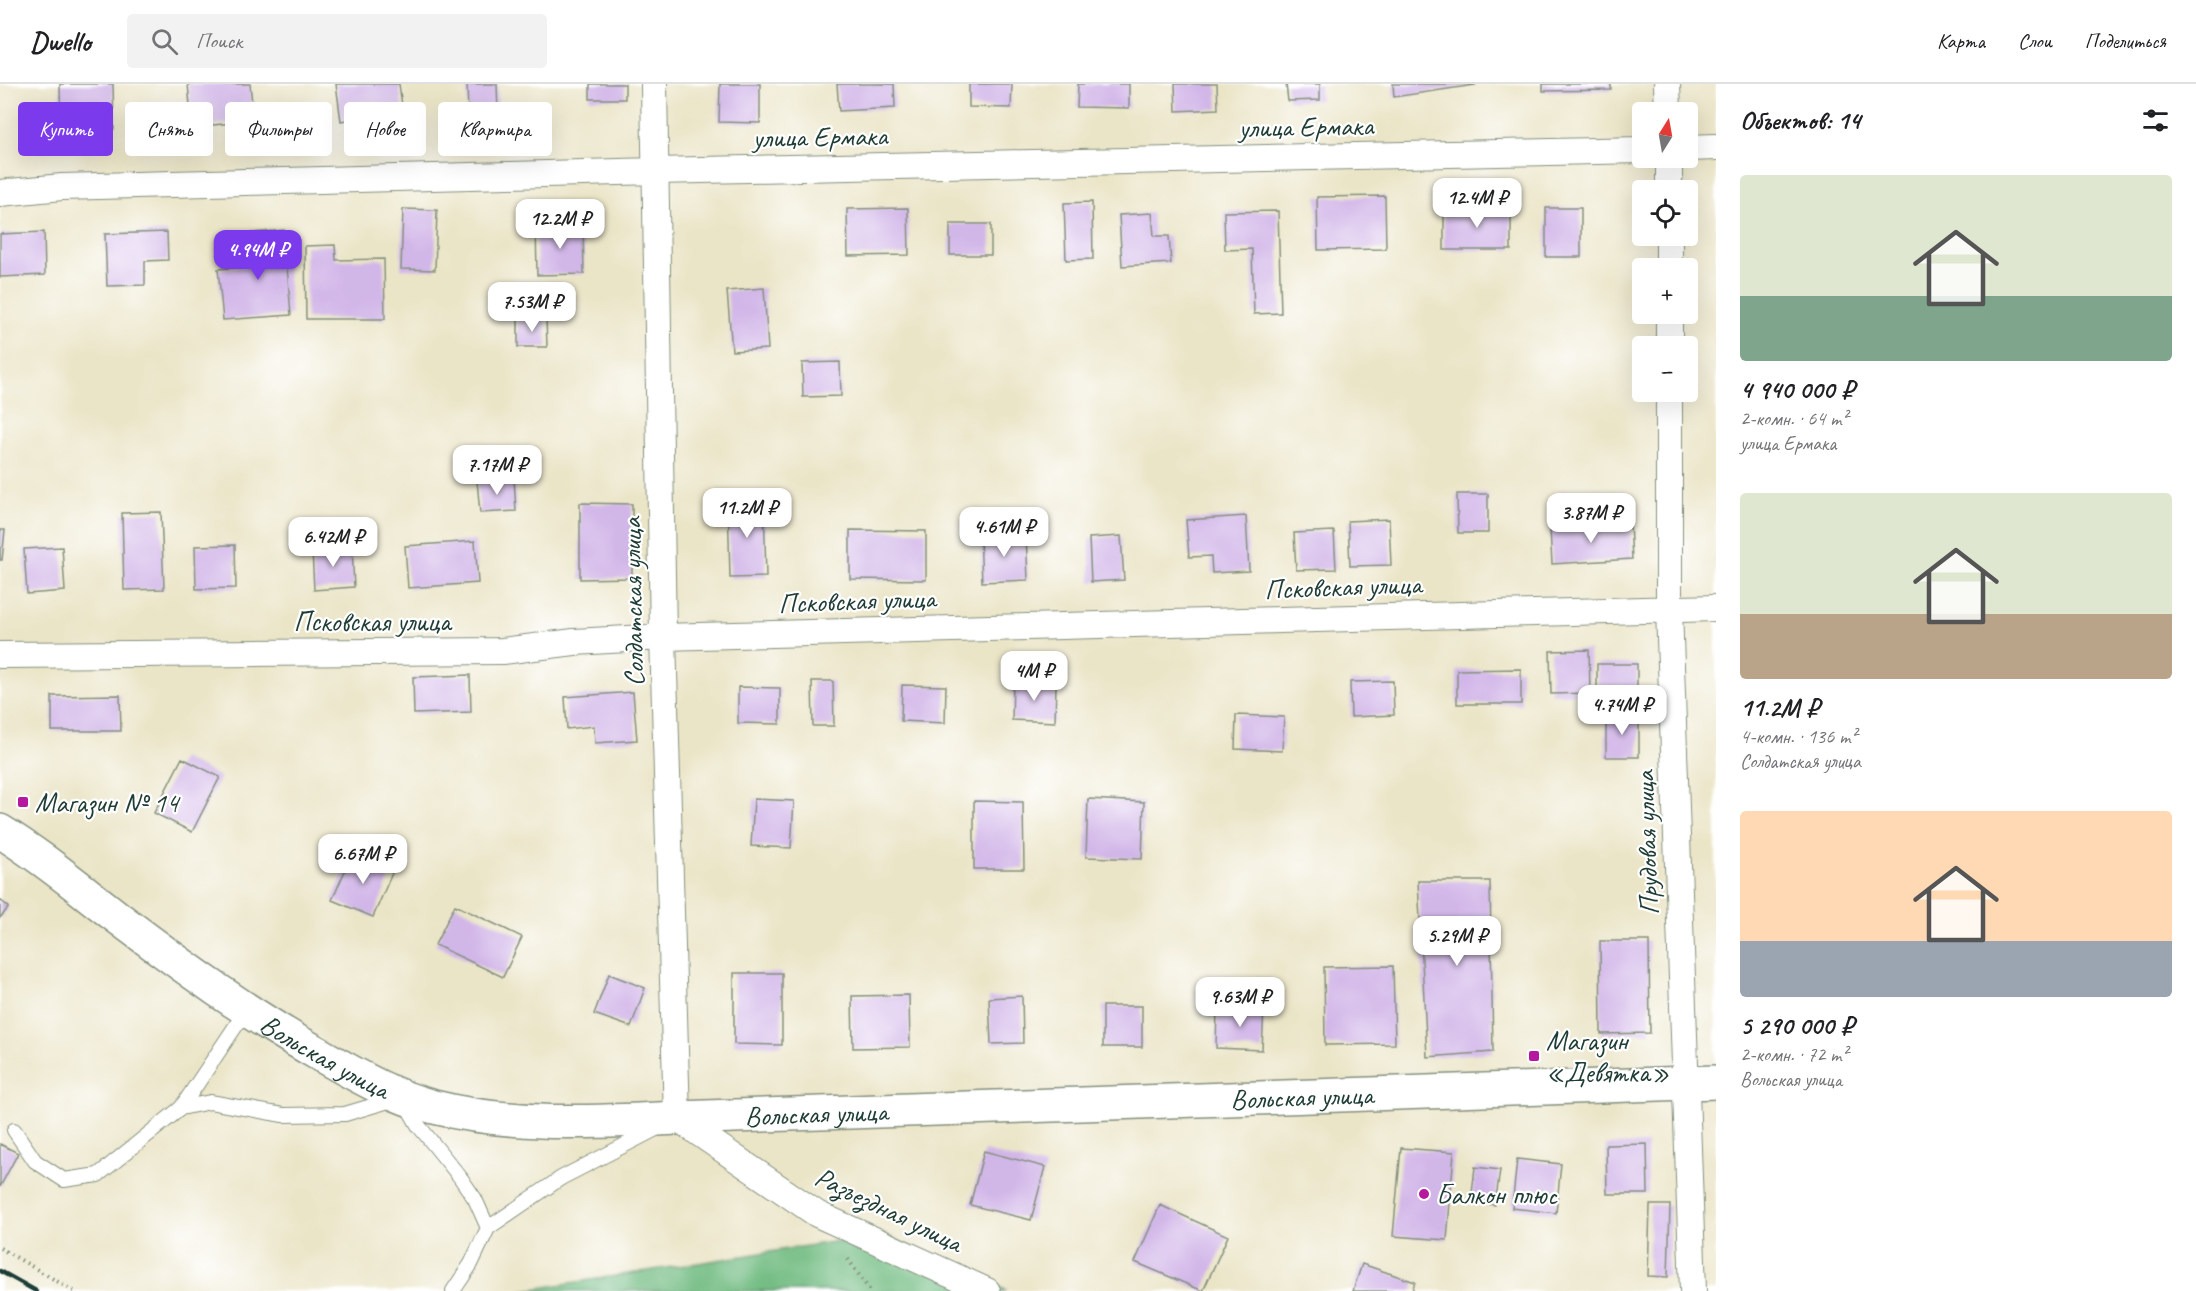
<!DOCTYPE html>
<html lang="ru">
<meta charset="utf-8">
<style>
:root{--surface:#fff;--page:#f2f2f2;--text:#202124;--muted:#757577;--line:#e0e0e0;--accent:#7c3aed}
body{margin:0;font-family:Caveat,sans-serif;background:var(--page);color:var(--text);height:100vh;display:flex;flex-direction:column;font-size:22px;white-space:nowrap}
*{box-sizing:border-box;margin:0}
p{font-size:20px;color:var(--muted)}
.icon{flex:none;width:33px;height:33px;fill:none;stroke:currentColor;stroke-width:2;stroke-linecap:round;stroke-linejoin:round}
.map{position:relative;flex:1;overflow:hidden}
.drawer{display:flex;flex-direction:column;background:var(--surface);width:480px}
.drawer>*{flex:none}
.hud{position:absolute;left:18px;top:18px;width:570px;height:54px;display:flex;gap:12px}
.needle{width:39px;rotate:11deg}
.buttons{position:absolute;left:1632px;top:18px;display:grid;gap:12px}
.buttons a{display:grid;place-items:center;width:66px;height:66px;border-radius:6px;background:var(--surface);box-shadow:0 6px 24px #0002;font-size:30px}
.price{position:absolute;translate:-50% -51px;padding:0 14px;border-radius:12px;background:#fff;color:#222;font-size:20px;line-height:39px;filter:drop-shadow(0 2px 3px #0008)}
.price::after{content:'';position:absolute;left:50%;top:36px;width:18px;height:14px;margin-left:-9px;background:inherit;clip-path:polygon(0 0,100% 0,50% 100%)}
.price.on{background:var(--accent);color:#fff}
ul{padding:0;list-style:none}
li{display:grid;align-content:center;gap:12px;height:318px;padding:0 24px}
li span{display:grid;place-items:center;height:186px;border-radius:6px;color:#555}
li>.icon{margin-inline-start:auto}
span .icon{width:108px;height:108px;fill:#fffc;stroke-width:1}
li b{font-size:26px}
h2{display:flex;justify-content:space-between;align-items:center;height:72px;padding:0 24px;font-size:26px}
.pill{padding:0 21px;border-radius:6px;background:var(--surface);box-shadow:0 6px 24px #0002;font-size:21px;line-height:54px}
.pill.on{background:var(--accent);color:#fff}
header{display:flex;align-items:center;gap:36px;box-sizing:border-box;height:84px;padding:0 30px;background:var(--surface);border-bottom:2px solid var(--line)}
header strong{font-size:28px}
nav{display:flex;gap:33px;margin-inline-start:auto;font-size:21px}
.search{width:420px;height:54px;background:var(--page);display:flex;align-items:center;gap:15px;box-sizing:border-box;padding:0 21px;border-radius:6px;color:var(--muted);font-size:22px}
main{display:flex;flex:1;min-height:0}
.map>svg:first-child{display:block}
.forest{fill:#74bd84;stroke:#4a7d5c;stroke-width:1.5}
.building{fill:#d1b6e8}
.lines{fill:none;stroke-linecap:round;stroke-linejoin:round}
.lane-casing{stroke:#85917e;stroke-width:16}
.street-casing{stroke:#85917e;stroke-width:28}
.secondary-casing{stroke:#85917e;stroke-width:36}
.path{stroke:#85917e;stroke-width:4;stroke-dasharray:1.5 4.5;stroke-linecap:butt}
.lane{stroke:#fff;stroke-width:14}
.street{stroke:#fff;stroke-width:26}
.secondary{stroke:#fff;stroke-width:33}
.rail{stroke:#1f3d34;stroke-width:4.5}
.poi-dot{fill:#b5179e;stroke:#fff;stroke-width:2}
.labels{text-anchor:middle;stroke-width:4.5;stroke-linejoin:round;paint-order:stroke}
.street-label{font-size:28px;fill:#1f3d34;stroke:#fff}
.poi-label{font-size:28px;fill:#1f3d34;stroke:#fff;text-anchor:start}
</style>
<header>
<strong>Dwello</strong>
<div class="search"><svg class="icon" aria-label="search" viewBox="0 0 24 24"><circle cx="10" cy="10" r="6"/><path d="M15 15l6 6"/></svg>Поиск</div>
<nav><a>Карта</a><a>Слои</a><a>Поделиться</a></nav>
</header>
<main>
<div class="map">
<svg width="1716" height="1207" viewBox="0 0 1716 1207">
<rect width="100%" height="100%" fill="#fff"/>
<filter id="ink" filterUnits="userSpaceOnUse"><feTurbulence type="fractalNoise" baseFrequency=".0167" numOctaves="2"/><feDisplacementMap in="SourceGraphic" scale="12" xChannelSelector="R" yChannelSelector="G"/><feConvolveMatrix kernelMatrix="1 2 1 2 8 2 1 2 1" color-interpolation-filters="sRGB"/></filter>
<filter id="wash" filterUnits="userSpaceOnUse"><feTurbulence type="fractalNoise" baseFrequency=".008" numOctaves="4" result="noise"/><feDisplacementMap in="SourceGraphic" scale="24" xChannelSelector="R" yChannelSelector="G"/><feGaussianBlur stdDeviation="1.35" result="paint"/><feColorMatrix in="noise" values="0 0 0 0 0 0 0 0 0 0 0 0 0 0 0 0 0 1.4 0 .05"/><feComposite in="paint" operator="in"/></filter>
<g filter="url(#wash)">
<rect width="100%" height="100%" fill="#ebe5c8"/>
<!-- forest -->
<path class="forest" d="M883,1150L1007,1207H520Z"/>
<g id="blocks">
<!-- building -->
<path class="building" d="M60,0H113L114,45L61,46Z
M188,0H250L254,37L192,43Z
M336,0H399L403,28L341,37Z
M467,0H497L498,30L468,31Z
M590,0H625V15H590Z
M720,0H760V39L719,38Z
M837,0H894L895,24L839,27Z
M969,0H1012L1011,24L969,23Z
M1078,0H1129V24L1077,23Z
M1175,0H1217L1218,25L1176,27Z
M1286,0H1320V16L1288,17Z
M1393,0H1474L1475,1L1394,13Z
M1543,0H1611V6L1543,7Z
M1385,112L1386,165L1318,166L1317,113Z
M1092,118L1093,175L1066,176L1064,119Z
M1444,123L1511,124V166H1444Z
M908,124L909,171L848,172L847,125Z
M1546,124H1581V173H1546Z
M403,125L437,126L435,186L401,185Z
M1278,127L1281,229L1254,230L1252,165L1225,166L1224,128Z
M1152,129L1154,152H1169L1171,179L1122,182L1119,131Z
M583,140L584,190L537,191L536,141Z
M950,140H991V171H950Z
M284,146L291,231L223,236L218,185L254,182L251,149Z
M44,148L45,191L0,193V150Z
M167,148L168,176L145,177V201L107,202L105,150Z
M335,161L336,176L384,175L385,235H306L305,162Z
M764,204L768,265L732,267L727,207Z
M518,234H546L547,263H518Z
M840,278L841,312L803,313L802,279Z
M514,394L516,427L480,429L477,397Z
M1457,410H1488V449H1458Z
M728,417H764L766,493L730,494Z
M580,419L632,420V494L580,495Z
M161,428L164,505L124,506L122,429Z
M1246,432L1249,487L1212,489L1211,472L1189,473L1186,436Z
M1389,435L1391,481L1350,482L1348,437Z
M1630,440L1632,475L1552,480L1550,445Z
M0,446H5L2,476H0Z
M850,446L926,447V496L850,495Z
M1334,447L1336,485L1296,486L1294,449Z
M1026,450L1028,496L982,498L980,452Z
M1121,452L1124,496L1091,498L1089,454Z
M475,457L478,499L408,504L405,462Z
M235,461L236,504L196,505L195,462Z
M62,463L65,507L27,510L24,465Z
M352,463L354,503L314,506L312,466Z
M1589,566L1590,609L1551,610L1550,567Z
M1597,580H1637V620H1597Z
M1521,585V620H1457V586Z
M470,591L471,628L414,630L413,593Z
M812,597H833L834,642H813Z
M1393,597L1394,631L1351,633L1350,598Z
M1013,599L1056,600L1055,638L1012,636Z
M902,601L946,602L945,639L901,637Z
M738,603L780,604V640L738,639Z
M633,608L637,656L595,659L594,642L567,645L565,613Z
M120,611L121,647H52V612Z
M1236,631L1284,633L1282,667L1235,665Z
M1606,631H1639V673H1606Z
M182,674L220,693L192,748L154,729Z
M754,715L794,717L791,764L751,762Z
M1088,715L1144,718L1142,775L1086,773Z
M974,717L1023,718L1024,785H974Z
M353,769L393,787L373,833L332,816Z
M1418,797H1490L1493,968L1427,973Z
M0,816L9,823L0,834Z
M455,821L522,853L503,893L435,861Z
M1600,857H1649L1650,949L1601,950Z
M1393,882L1395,960L1325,961L1324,883Z
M734,889H782V961L734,960Z
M609,890L645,904L631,943L594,930Z
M909,911L910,963L853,964L852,912Z
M1022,912L1023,959L991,960L989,914Z
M1103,922H1142V963H1103Z
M1217,922L1264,923L1262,966L1216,964Z
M0,1060L18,1069L0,1103Z
M1647,1060L1648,1110H1607L1606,1061Z
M1401,1064L1454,1068L1447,1156L1393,1152Z
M984,1067L1045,1083L1031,1136L970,1121Z
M1517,1075L1561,1080L1556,1129L1512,1124Z
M1475,1083L1500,1086L1495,1121L1471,1118Z
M1160,1121L1228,1152L1203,1207L1135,1178Z
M1650,1121H1670L1668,1193L1648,1192Z
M1362,1180L1415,1198L1412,1207H1353Z"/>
</g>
</g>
<g filter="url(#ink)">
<use href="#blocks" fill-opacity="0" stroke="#85917e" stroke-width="1.5"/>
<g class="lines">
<defs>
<path id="lane" d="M181,1024L210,1018L283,1031L345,1030L402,1013L418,1041L460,1093L475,1115L488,1144
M14,1046L35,1077L64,1096L98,1091L181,1024L247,925
M453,1207L471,1180L488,1144L561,1094L656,1045"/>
<path id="street" d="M654,0L663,553L677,1034L817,1130L987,1207
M1667,0L1668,28
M1688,64L1716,63
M1669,106V74
M0,109L62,103L655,87L1642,66
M1669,184V152
M1669,262V230
M1669,308V525L1693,1207
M0,571L503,567L574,558L663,553L1716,524"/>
<g id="secondary">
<path id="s1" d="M0,747C41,772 79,804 117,833C182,882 248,930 319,970C356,991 393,1013 434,1023C513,1043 596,1038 677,1034L1716,998"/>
</g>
</defs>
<!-- lane casing -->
<use href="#lane" class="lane-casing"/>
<!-- street casing -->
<use href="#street" class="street-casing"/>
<!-- secondary casing -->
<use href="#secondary" class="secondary-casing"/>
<!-- path -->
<path class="path" d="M0,1164L74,1207
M848,1175L870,1207"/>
<!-- lane -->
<use href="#lane" class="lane"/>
<!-- street -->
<use href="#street" class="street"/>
<!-- secondary -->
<use href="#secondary" class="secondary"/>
<!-- rail -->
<path class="rail" d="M0,1187L36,1207"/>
</g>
</g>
<!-- markers -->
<g class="poi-dot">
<rect x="17" y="712" width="12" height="12" rx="3"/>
<rect x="1528" y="966" width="12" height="12" rx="3"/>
<circle cx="1424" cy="1110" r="6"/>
</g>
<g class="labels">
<!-- street labels -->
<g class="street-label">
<text transform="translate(1306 42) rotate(-1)" y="10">улица Ермака</text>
<text transform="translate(820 52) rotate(-1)" y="10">улица Ермака</text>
<text transform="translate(1343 502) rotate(-2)" y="10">Псковская улица</text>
<text transform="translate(857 516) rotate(-2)" y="10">Псковская улица</text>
<text transform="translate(632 518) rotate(-91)" y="10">Солдатская улица</text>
<text x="372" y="547">Псковская улица</text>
<text transform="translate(1646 759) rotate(-92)" y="10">Прудовая улица</text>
<text dy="10" stroke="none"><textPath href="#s1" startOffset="396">Вольская улица</textPath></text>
<text dy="10" stroke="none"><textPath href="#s1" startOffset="1386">Вольская улица</textPath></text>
<text dy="10" stroke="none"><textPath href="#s1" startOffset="900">Вольская улица</textPath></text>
<text transform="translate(889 1125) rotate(26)" y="10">Разъездная улица</text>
</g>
<!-- poi labels -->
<g class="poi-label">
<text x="35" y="728">Магазин № 14</text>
<text x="1546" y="966">Магазин<tspan x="1546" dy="32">«Девятка»</tspan></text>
<text x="1436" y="1120">Балкон плюс</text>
</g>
</g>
</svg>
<div class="buttons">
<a><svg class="needle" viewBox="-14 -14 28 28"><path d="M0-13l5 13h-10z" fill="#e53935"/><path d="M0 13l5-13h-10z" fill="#757577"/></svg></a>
<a><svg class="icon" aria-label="locate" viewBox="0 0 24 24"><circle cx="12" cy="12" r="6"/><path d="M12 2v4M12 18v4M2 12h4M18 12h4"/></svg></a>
<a>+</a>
<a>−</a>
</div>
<b class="price" style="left:1477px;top:145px">12.4M ₽</b>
<b class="price" style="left:560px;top:166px">12.2M ₽</b>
<b class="price on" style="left:258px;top:197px">4.94M ₽</b>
<b class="price" style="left:532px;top:249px">7.53M ₽</b>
<b class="price" style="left:497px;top:412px">7.17M ₽</b>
<b class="price" style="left:747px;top:455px">11.2M ₽</b>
<b class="price" style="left:1591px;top:460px">3.87M ₽</b>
<b class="price" style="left:1004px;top:474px">4.61M ₽</b>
<b class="price" style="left:333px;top:484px">6.42M ₽</b>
<b class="price" style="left:1034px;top:618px">4M ₽</b>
<b class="price" style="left:1622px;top:652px">4.74M ₽</b>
<b class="price" style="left:363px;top:801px">6.67M ₽</b>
<b class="price" style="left:1457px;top:883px">5.29M ₽</b>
<b class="price" style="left:1240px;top:944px">9.63M ₽</b>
<div class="hud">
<a class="pill on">Купить</a>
<a class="pill">Снять</a>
<a class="pill">Фильтры</a>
<a class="pill">Новое</a>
<a class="pill">Квартира</a>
</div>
</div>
<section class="drawer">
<h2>Объектов: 14<svg class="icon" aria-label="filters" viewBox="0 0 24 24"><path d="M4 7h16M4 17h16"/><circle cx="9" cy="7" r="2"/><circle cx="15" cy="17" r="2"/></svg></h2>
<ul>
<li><span style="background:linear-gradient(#dfe7d0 65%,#7fa58c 0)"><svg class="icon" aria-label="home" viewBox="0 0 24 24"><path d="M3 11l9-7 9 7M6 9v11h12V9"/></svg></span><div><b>4 940 000 ₽</b><p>2-комн. · 64 m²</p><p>улица Ермака</p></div></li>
<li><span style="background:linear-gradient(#dfe7d0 65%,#b9a48a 0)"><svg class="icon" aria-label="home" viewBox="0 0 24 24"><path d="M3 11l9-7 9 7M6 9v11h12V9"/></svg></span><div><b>11.2M ₽</b><p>4-комн. · 136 m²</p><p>Солдатская улица</p></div></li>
<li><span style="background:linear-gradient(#ffd9b3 70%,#9aa5b1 0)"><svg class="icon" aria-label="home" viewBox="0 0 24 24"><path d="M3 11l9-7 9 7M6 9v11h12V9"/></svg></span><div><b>5 290 000 ₽</b><p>2-комн. · 72 m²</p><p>Вольская улица</p></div></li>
</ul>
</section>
</main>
